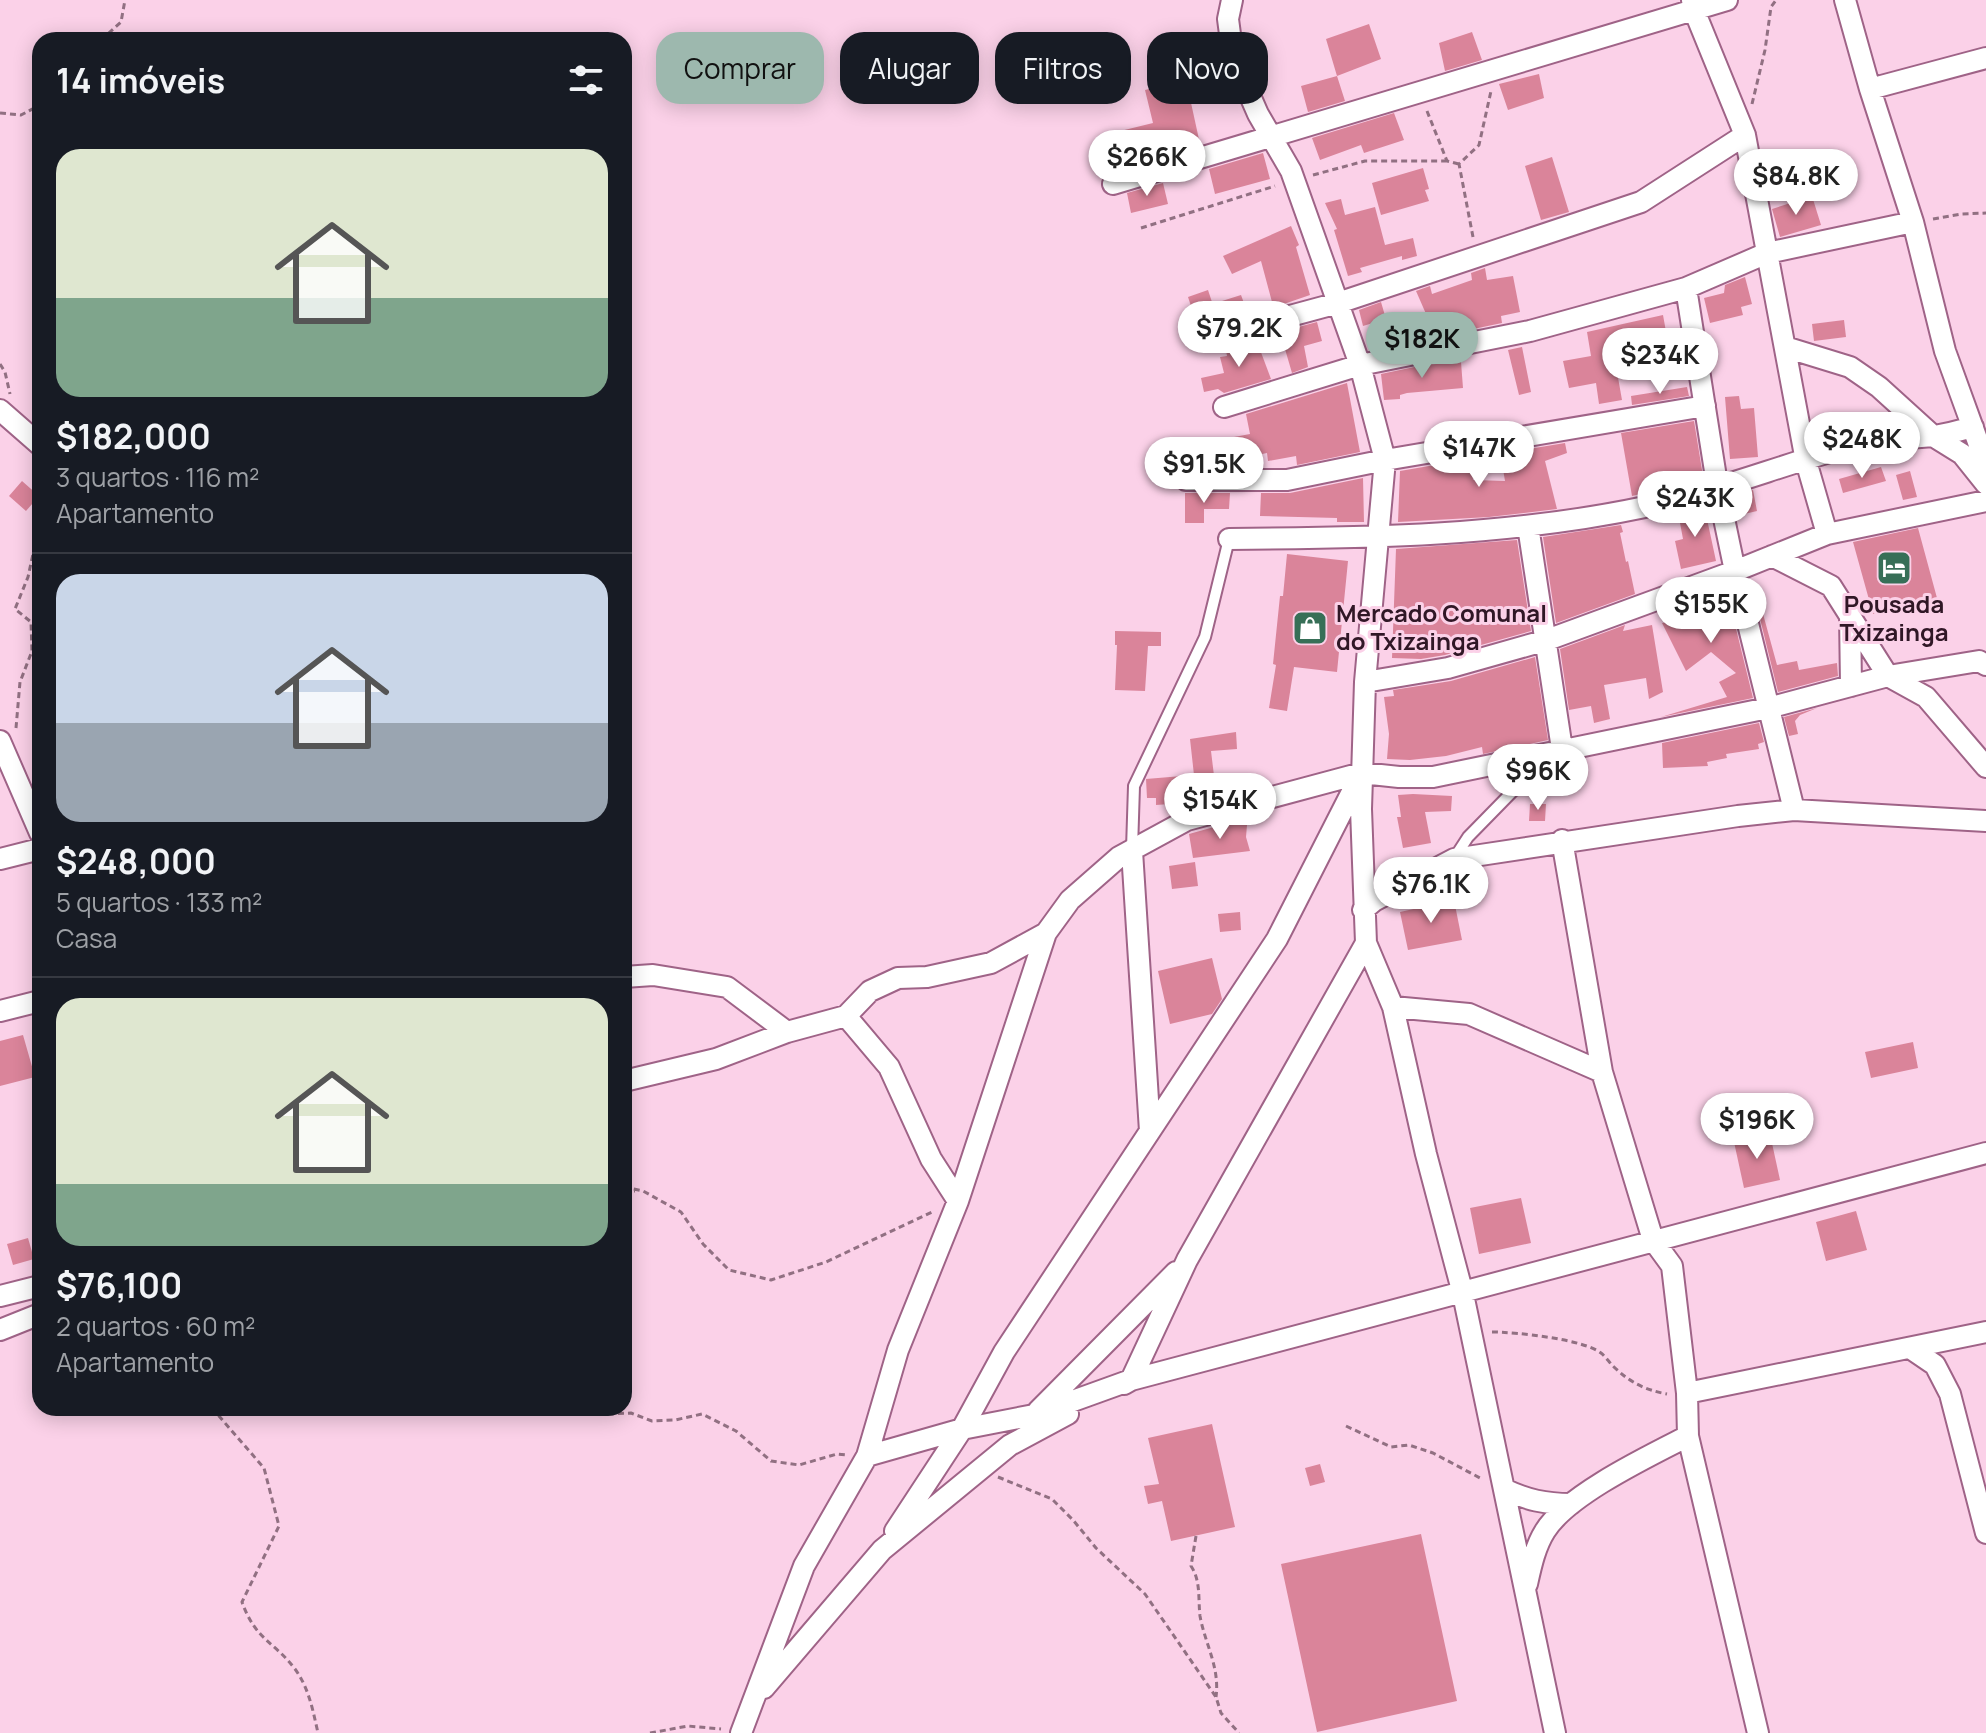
<!DOCTYPE html>
<html lang="pt">
<meta charset="utf-8">
<style>
:root{--surface:#171b24;--page:#242831;--text:#f1f3f6;--muted:#9ea1a6;--line:#363941;--accent:#9db8ae}
body{margin:0;font-family:Manrope,sans-serif;background:var(--page);color:var(--text);height:100vh;display:flex;flex-direction:column;font-size:30px;white-space:nowrap}
*{box-sizing:border-box;margin:0}
p{font-size:26px;color:var(--muted)}
.icon{flex:none;width:44px;height:44px;fill:none;stroke:currentColor;stroke-width:2;stroke-linecap:round;stroke-linejoin:round}
.map{position:relative;flex:1;overflow:hidden}
.sheet{position:absolute;left:32px;top:32px;width:600px;height:1384px;display:flex;flex-direction:column;background:var(--surface);border-radius:24px;box-shadow:0 4px 20px #0003}
.sheet>*{flex:none}
.top-card{position:absolute;left:656px;top:32px;width:760px;height:72px;display:flex;gap:16px}
.price{position:absolute;translate:-50% -68px;padding:0 18px;border-radius:28px;background:#fff;color:#222;font-size:26px;line-height:52px;filter:drop-shadow(0 2px 4px #0008)}
.price::after{content:'';position:absolute;left:50%;top:48px;width:24px;height:18px;margin-left:-12px;background:inherit;clip-path:polygon(0 0,100% 0,50% 100%)}
.price.current{background:var(--accent);color:#111}
ul{padding:0;list-style:none}
li{display:grid;align-content:center;gap:16px;height:424px;padding:0 24px}
li+li{border-top:2px solid var(--line)}
li span{display:grid;place-items:center;height:248px;border-radius:24px;color:#555}
li>.icon{margin-inline-start:auto}
span .icon{width:144px;height:144px;fill:#fffc;stroke-width:1}
li b{font-size:34px}
h2{display:flex;justify-content:space-between;align-items:center;height:96px;padding:0 24px;font-size:34px}
.pill{padding:0 28px;border-radius:24px;background:var(--surface);box-shadow:0 4px 20px #0003;font-size:28px;line-height:72px}
.pill.current{background:var(--accent);color:#111}
.map>svg:first-child{display:block}
.building{fill:#da849a}
.lines{fill:none;stroke-linecap:round;stroke-linejoin:round}
.service-casing{stroke:#9f6387;stroke-width:14}
.minor-casing{stroke:#9f6387;stroke-width:24}
.path{stroke:#917082;stroke-width:3;stroke-dasharray:6 4;stroke-linecap:butt}
.service{stroke:#fff;stroke-width:10}
.minor{stroke:#fff;stroke-width:20}
.labels{text-anchor:middle;stroke-width:6;stroke-linejoin:round;paint-order:stroke}
.poi-label{font-size:24px;font-weight:bold;fill:#301726;stroke:#fbd1e8}
</style>
<div class="map">
<svg width="1986" height="1733" viewBox="0 0 1986 1733">
<rect width="100%" height="100%" fill="#fbd1e8"/>
<!-- building -->
<path class="building" d="M1369,24L1381,59L1337,76L1345,101L1308,112L1301,86L1337,76L1326,39Z
M1472,32L1482,60L1445,71L1439,43Z
M1539,74L1544,98L1508,110L1499,84Z
M1186,80L1200,144L1157,154V157L1121,168L1120,163L1111,166L1104,135L1153,123L1145,90Z
M1394,113L1404,140L1364,153L1361,145L1320,160L1312,138Z
M1263,153L1270,179L1215,194L1209,169Z
M1552,157L1569,212L1541,220L1525,166Z
M1423,168L1429,189L1425,190L1429,201L1381,215L1372,183Z
M1163,183L1168,204L1131,213L1127,193Z
M1812,196L1821,225L1780,237L1772,209Z
M1341,199L1345,215L1375,207L1385,245L1413,238L1417,256L1402,260V256L1360,268L1362,272L1348,276L1334,230L1337,229L1325,203Z
M1291,226L1299,245L1296,247L1310,295L1278,306L1276,301L1272,302L1261,261L1232,274L1223,256Z
M1485,268L1487,280L1513,276L1520,312L1501,316L1502,323L1459,332L1454,316L1430,323L1416,291L1430,286L1432,294L1472,280L1471,273Z
M1745,277L1752,304L1741,307L1743,315L1710,323L1704,298L1724,293L1725,285Z
M1208,290L1216,314L1196,321L1188,297Z
M1241,295L1248,314L1229,319L1222,301Z
M1381,302L1386,319L1363,326L1359,310Z
M1663,315L1667,337L1678,335L1681,355L1654,360L1651,343L1619,349L1620,354L1614,355L1622,400L1599,404L1596,383L1569,388L1563,361L1591,356L1587,332Z
M1844,320L1846,337L1814,341L1812,324Z
M1317,322L1322,341L1304,346L1308,367L1292,373L1280,332Z
M1256,339L1271,379L1224,393L1218,389L1204,392L1201,378L1224,373L1220,357L1227,356L1226,350Z
M1522,347L1531,392L1519,395L1508,350Z
M1461,362L1463,388L1407,393L1400,395V399L1384,400L1381,374L1424,365Z
M1347,383L1360,452L1297,465L1296,456L1268,461L1267,453L1222,462L1218,440L1250,434L1246,414Z
M1687,387L1689,396L1632,405L1631,396Z
M1739,396L1741,409L1754,408L1758,457L1730,459L1725,397Z
M1694,421L1703,476L1695,481L1632,496L1621,433Z
M1565,443L1567,453L1545,461L1557,509L1489,517L1398,522L1400,471L1458,461L1459,470L1472,469L1473,480L1505,481L1502,463L1506,462L1504,453Z
M1881,467L1886,481L1843,493L1839,479Z
M1910,471L1917,497L1903,500L1896,475Z
M1363,478L1364,522H1337V518L1260,516L1261,493H1290Z
M22,481L39,496L26,511L9,496Z
M1753,490L1757,511L1740,515L1737,495Z
M1185,493H1230L1229,509H1204V523H1185Z
M1704,505L1716,561L1681,569L1675,541L1683,539L1678,512Z
M1621,525L1623,532L1620,533L1626,562L1628,561L1635,594L1556,623L1543,537Z
M1918,528L1937,598L1873,614L1853,542Z
M1517,540L1531,631L1445,655L1421,659L1392,658L1396,549Z
M1287,554L1348,561L1337,672L1294,667L1287,711L1269,708L1276,665L1273,664L1280,596H1283Z
M1754,581L1777,665L1797,661L1799,670L1837,663L1838,676L1778,692L1751,582Z
M1727,592L1753,698L1661,717L1727,697L1719,682L1736,673L1711,652L1686,671L1662,623L1677,621L1674,613Z
M1625,625L1623,631L1652,625L1663,692L1649,699L1646,678L1604,685L1610,719L1594,723L1591,706L1569,710L1560,649Z
M1115,631L1161,632V646H1148L1145,691L1115,690L1117,645H1115Z
M1535,657L1548,740L1483,754L1482,747L1446,756L1410,760L1387,759L1389,734L1384,697L1394,696L1393,690L1451,681Z
M1817,708L1800,715L1795,721L1798,734L1789,736L1784,717Z
M1759,723L1764,742L1758,744L1759,749L1726,754L1727,758L1707,762L1708,766L1663,768L1662,743Z
M1236,732L1237,749L1211,751L1216,792L1170,798V804L1156,805V798H1147L1146,779L1194,775L1190,739Z
M1413,794L1452,796L1451,811L1425,812L1431,843L1403,848L1397,817H1401L1398,795Z
M1530,804H1546L1545,821H1529Z
M1225,824L1247,825L1246,837L1250,851L1193,858L1189,834Z
M1195,862L1198,886L1172,889L1169,866Z
M1454,900L1462,940L1408,950L1400,912Z
M1240,912L1241,930L1220,932L1218,914Z
M1212,958L1222,999L1212,1014L1170,1024L1158,971Z
M23,1035L35,1077L0,1086V1041Z
M1913,1042L1918,1068L1871,1078L1865,1052Z
M1770,1134L1780,1180L1744,1188L1734,1142Z
M1521,1198L1531,1243L1479,1254L1470,1208Z
M1856,1211L1867,1250L1826,1261L1816,1222Z
M28,1238L34,1259L13,1265L7,1244Z
M1212,1424L1235,1527L1171,1541L1162,1501L1148,1504L1144,1486L1159,1484L1148,1438Z
M1320,1464L1325,1482L1310,1486L1305,1468Z
M1421,1534L1457,1701L1317,1732L1281,1564Z"/>
<g class="lines">
<defs>
<path id="service" d="M1132,849L1134,786L1205,637L1229,539
M1455,857L1468,837L1513,791L1541,777L1558,755"/>
<path id="minor" d="M1232,0L1228,19L1233,57L1258,114L1291,171L1360,365L1385,460L1365,682L1361,809L1366,943L1393,1007L1426,1154L1463,1294L1555,1733
M1692,0L1694,10L1745,135L1806,461L1827,534
M1845,0L1870,89L1913,222L1945,351L1986,464
M1870,89L1986,58
M1113,184L1727,0
M1686,288L1718,490L1735,571L1794,810
M1209,338L1338,303L1641,202L1745,135
M1785,347L1850,367L1879,387L1933,436L1962,454L1986,484
M1224,407L1360,365L1530,331L1686,288L1767,253L1913,222
M0,410L40,445
M1186,480H1287L1385,460L1705,406
M1528,526L1562,749
M1229,539C1368,538 1508,536 1645,507C1717,491 1784,464 1854,445C1880,438 1905,439 1932,436C1946,435 1960,430 1973,427
M1772,556L1831,586L1888,676L1926,697L1986,767
M1850,614L1851,686
M1365,682L1448,668L1547,640L1735,571L1827,534L1986,501
M0,741L40,833
M1562,840L1602,1072L1653,1240L1672,1266L1687,1393L1688,1436L1758,1733
M1132,851L1150,1131
M0,859L40,849
M1363,910L1374,901L1454,859L1738,816L1794,810L1986,821
M624,977L653,975L727,987L787,1032L846,1016L889,1067L931,1159L958,1201L898,1350L867,1456L804,1566L741,1733
M1393,1007L1469,1014L1602,1072
M0,1011L40,1001
M846,1016L870,991L898,978L927,977L991,963L1046,933
M624,1081L716,1059L787,1032
M958,1201L1046,933L1070,900L1119,857L1187,820L1362,773L1399,777H1433L1768,708L1888,676L1979,661L1986,665
M0,1296L40,1286
M0,1330L40,1314
M1910,1348L1935,1365L1950,1394L1986,1533
M1124,1384L1131,1380L1187,1260L1366,943
M1687,1393L1986,1332
M1038,1411L1176,1272
M867,1456L962,1429L1034,1415L1131,1380L1986,1153
M1504,1489C1527,1500 1545,1504 1571,1504
M895,1531L962,1429L1004,1352L1277,939L1358,780
M1527,1584C1531,1566 1535,1547 1545,1531C1567,1495 1649,1456 1688,1436
M764,1688L882,1550L1010,1445L1068,1414"/>
</defs>
<!-- service casing -->
<use href="#service" class="service-casing"/>
<!-- minor casing -->
<use href="#minor" class="minor-casing"/>
<!-- path -->
<path class="path" d="M101,40L121,22L125,0
M1752,104L1765,50L1771,7L1776,0
M1427,111L1447,161L1459,164
M0,113L21,115L40,105
M1313,175L1365,161H1447
M1933,219L1961,214L1986,213
M1141,228L1275,186
M1473,237L1459,164L1479,145L1491,91
M0,364L5,372L10,394
M16,728L20,682L32,651L31,622L15,609L28,577L40,522
M624,1187L643,1191L681,1212L703,1244L729,1270L771,1280L826,1262L932,1212
M624,1191H635
M1492,1332C1515,1332 1583,1339 1601,1353C1605,1356 1609,1362 1613,1366C1629,1382 1645,1390 1667,1394
M212,1408L264,1468L279,1526L242,1602C256,1641 274,1641 295,1669C309,1688 313,1711 318,1733
M600,1408L608,1414L631,1413L652,1421L675,1420L702,1414L736,1431L771,1461L799,1465L837,1454L847,1455
M1346,1426L1391,1447L1409,1445L1433,1453L1482,1479
M998,1477L1052,1499L1073,1520L1096,1548L1145,1594L1216,1697L1221,1713L1239,1733
M1196,1536L1191,1566C1201,1581 1198,1599 1200,1616C1205,1644 1220,1667 1216,1697
M650,1733L688,1726L721,1729"/>
<!-- service -->
<use href="#service" class="service"/>
<!-- minor -->
<use href="#minor" class="minor"/>
</g>
<!-- icons -->
<defs>
<symbol id="hotel-square" viewBox="-11 -11 22 22"><rect x="-9" y="-9" width="18" height="18" rx="4" fill="#376f57" stroke="#fbd1e8"/><path d="M-6-4.5h1.5V1H6V5H4.5V3h-9V5H-6ZM-4 0a1.8 1.8 0 1 1 3.6 0ZM.5 0V-2.5h3Q6-2.5 6 0Z" fill="#fff"/></symbol>
<symbol id="shop-square" viewBox="-11 -11 22 22"><rect x="-9" y="-9" width="18" height="18" rx="4" fill="#376f57" stroke="#fbd1e8"/><path d="M-5-2.5h2.3a2.7 3.5 0 0 1 5.4 0H5L5.5 6h-11ZM-1.5-2.5h3a1.5 2.3 0 0 0-3 0Z" fill="#fff"/></symbol>
</defs>
<g fill-rule="evenodd">
<use href="#hotel-square" x="1874" y="548" width="40" height="40"/>
<use href="#shop-square" x="1290" y="608" width="40" height="40"/>
</g>
<g class="labels">
<!-- poi labels -->
<g class="poi-label">
<text x="1894" y="613">Pousada<tspan x="1894" dy="28">Txizainga</tspan></text>
<text x="1336" y="622" text-anchor="start">Mercado Comunal<tspan x="1336" dy="28">do Txizainga</tspan></text>
</g>
</g>
</svg>
<b class="price" style="left:1147px;top:198px">$266K</b>
<b class="price" style="left:1796px;top:217px">$84.8K</b>
<b class="price" style="left:1239px;top:369px">$79.2K</b>
<b class="price current" style="left:1422px;top:380px">$182K</b>
<b class="price" style="left:1660px;top:396px">$234K</b>
<b class="price" style="left:1862px;top:480px">$248K</b>
<b class="price" style="left:1479px;top:489px">$147K</b>
<b class="price" style="left:1204px;top:505px">$91.5K</b>
<b class="price" style="left:1695px;top:539px">$243K</b>
<b class="price" style="left:1711px;top:645px">$155K</b>
<b class="price" style="left:1538px;top:812px">$96K</b>
<b class="price" style="left:1220px;top:841px">$154K</b>
<b class="price" style="left:1431px;top:925px">$76.1K</b>
<b class="price" style="left:1757px;top:1161px">$196K</b>
<div class="top-card">
<a class="pill current">Comprar</a>
<a class="pill">Alugar</a>
<a class="pill">Filtros</a>
<a class="pill">Novo</a>
</div>
<section class="sheet">
<h2>14 imóveis<svg class="icon" aria-label="filters" viewBox="0 0 24 24"><path d="M4 7h16M4 17h16"/><circle cx="9" cy="7" r="2"/><circle cx="15" cy="17" r="2"/></svg></h2>
<ul>
<li><span style="background:linear-gradient(#dfe7d0 60%,#7fa58c 0)"><svg class="icon" aria-label="home" viewBox="0 0 24 24"><path d="M3 11l9-7 9 7M6 9v11h12V9"/></svg></span><div><b>$182,000</b><p>3 quartos · 116 m²</p><p>Apartamento</p></div></li>
<li><span style="background:linear-gradient(#c9d6e8 60%,#9aa5b1 0)"><svg class="icon" aria-label="home" viewBox="0 0 24 24"><path d="M3 11l9-7 9 7M6 9v11h12V9"/></svg></span><div><b>$248,000</b><p>5 quartos · 133 m²</p><p>Casa</p></div></li>
<li><span style="background:linear-gradient(#dfe7d0 75%,#7fa58c 0)"><svg class="icon" aria-label="home" viewBox="0 0 24 24"><path d="M3 11l9-7 9 7M6 9v11h12V9"/></svg></span><div><b>$76,100</b><p>2 quartos · 60 m²</p><p>Apartamento</p></div></li>
</ul>
</section>
</div>
